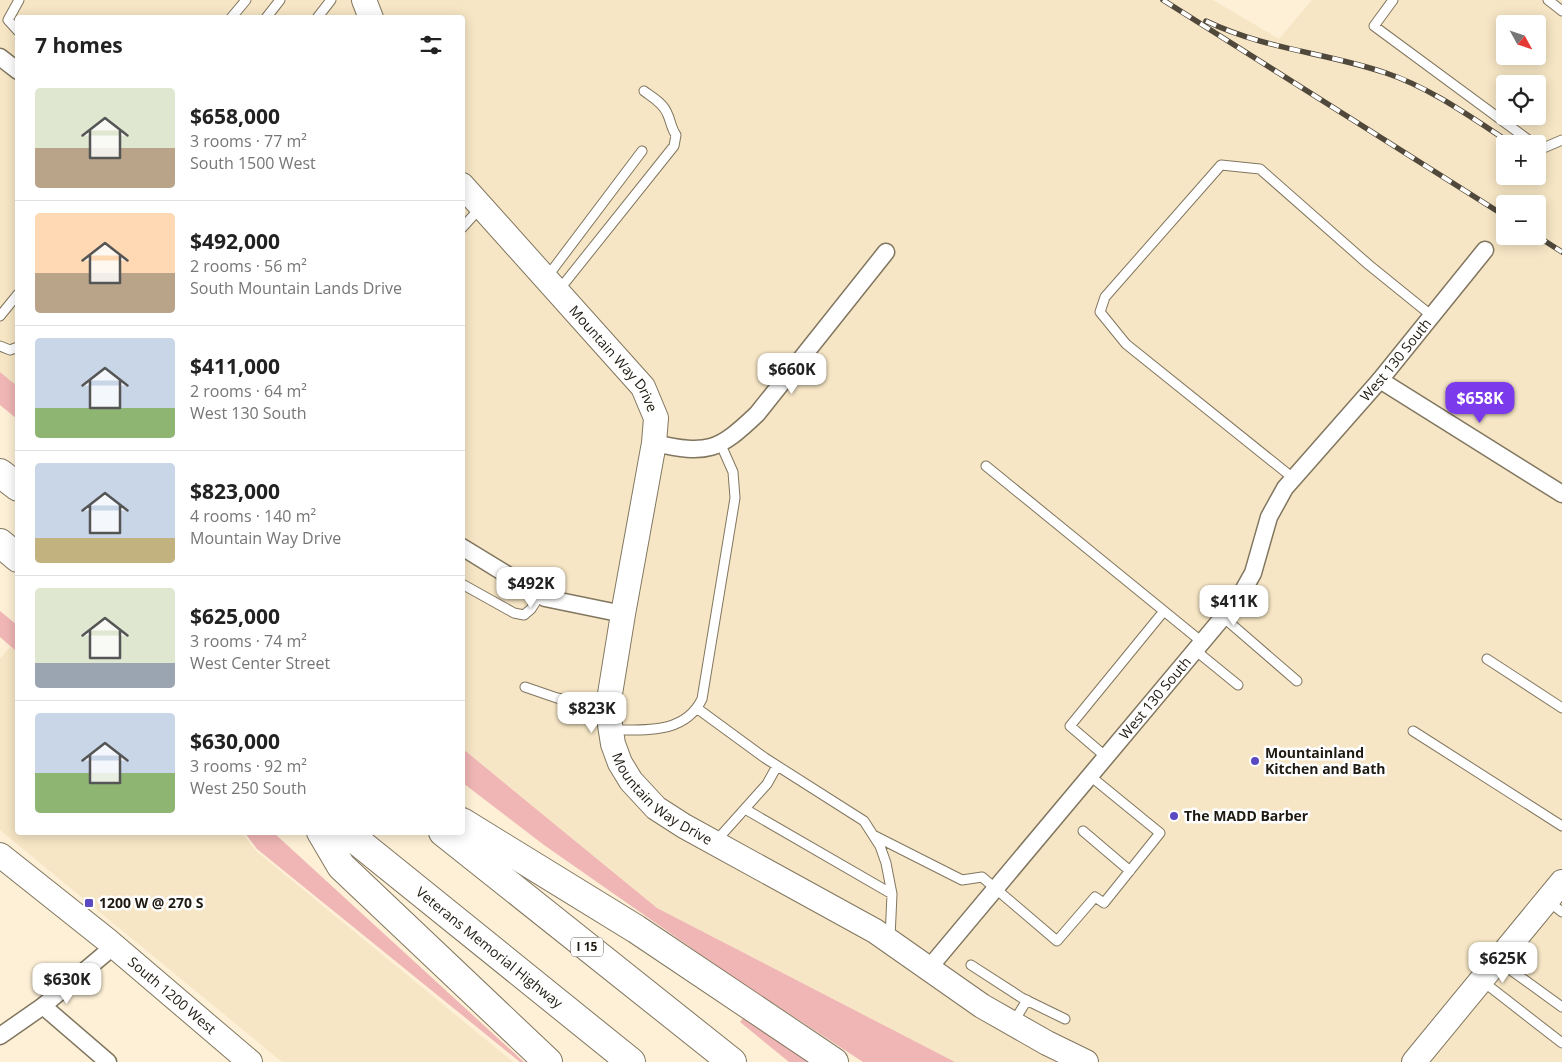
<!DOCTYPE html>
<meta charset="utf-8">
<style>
:root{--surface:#fff;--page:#f2f2f2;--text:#222;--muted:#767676;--line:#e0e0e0;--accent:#7c3aed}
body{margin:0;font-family:"Open Sans",sans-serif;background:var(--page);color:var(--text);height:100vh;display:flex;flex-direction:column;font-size:19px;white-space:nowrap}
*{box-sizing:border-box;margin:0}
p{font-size:16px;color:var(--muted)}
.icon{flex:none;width:28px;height:28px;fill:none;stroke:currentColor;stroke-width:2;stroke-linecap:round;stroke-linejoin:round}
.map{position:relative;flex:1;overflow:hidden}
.drawer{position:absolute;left:15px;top:15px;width:450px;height:820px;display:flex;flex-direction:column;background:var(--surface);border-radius:5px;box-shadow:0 2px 12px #0003}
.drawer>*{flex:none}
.needle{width:32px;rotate:130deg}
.buttons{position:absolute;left:1496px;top:15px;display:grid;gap:10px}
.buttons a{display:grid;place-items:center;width:50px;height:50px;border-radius:5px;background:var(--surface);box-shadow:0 2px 12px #0003;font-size:25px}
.price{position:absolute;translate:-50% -42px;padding:0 11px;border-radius:10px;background:#fff;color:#222;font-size:16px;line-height:32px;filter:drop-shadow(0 1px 2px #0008)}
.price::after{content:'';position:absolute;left:50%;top:30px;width:15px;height:11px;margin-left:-8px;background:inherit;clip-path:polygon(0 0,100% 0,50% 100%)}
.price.on{background:var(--accent);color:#fff}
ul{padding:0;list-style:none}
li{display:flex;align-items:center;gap:15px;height:125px;padding:0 20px}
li+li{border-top:1px solid var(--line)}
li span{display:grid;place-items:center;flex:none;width:140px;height:100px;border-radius:5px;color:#555}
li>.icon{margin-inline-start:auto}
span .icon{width:60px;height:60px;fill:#fffc;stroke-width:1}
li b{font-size:21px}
h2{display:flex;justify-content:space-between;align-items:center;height:60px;padding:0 20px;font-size:21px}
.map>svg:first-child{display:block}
.built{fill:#f6e6c5;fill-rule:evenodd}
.green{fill:#efb6b5}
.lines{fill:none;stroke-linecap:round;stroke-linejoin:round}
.lane-casing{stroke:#81765f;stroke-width:11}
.street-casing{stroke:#81765f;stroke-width:19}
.secondary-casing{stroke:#81765f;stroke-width:26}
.highway-casing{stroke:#81765f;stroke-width:30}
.lane{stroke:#fff;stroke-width:9}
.street{stroke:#fff;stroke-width:16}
.secondary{stroke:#fff;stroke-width:24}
.highway{stroke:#fff;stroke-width:28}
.rail-casing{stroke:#4f483b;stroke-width:5.5}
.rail{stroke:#fefefe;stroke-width:4;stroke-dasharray:11;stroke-linecap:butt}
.poi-dot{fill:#5a49c1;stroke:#fefefe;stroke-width:2}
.labels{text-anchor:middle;stroke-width:5;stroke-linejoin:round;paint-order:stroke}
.shield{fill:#fefefe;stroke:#625e58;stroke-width:1}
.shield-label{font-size:12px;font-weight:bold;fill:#1f1a11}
.street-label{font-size:14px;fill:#1f1a11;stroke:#fefefe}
.poi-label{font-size:14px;font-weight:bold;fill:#1f1a11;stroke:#fefefe;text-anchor:start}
</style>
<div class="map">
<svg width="1562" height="1062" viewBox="0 0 1562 1062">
<rect width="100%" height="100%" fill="#fdf0d6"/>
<!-- built -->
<path class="built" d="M0,0H1213L1279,39L1312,0H1562V1062H955L657,908L463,749L462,18H18L17,386L0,372ZM1505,24H1538V56H1505ZM1505,84H1538V116H1505ZM1505,144H1538V176H1505ZM1505,204H1538V236H1505Z
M10,647L18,653V832L242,833L256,851L513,1062H282L0,830V659Z"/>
<!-- green -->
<path class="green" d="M0,372L17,386V419L0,405Z
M0,611L17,625V652L0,637Z
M463,749L657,908L955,1062H863L730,975L544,845L463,783Z
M245,833H274L524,1062H520L257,849Z
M744,1017L810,1062H789L740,1022Z"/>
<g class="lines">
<defs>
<path id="lane" d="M1393,0L1374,26L1534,144
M1548,0L1562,11
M231,18L246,0
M266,18L280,0
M317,18L331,0
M18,31L8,20L19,0
M1538,147L1541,149L1562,140
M462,228L481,207
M547,277L642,151
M559,290L674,146L676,135C671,128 671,121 667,113C663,103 652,97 644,91
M0,316L18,294
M0,346L10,350L18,347
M986,466L1202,642
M1293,478L1126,344L1100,312L1105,297L1221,165L1260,169L1369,265L1432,316
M462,584L514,613L524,615L531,609L540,595
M1223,617L1297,681
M1195,650L1238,685
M1487,659L1562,708
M525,687L557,698L609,709
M698,709L765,758L864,821L880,846L886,863L892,894L890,938
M612,730C646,730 685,734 702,699L735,498L733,472L721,445
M1413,731L1562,826
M1105,756L1070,726L1164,611
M745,809L892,894
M1083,831L1130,871
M873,835L962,880L982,877L1057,941L1095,897L1104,903L1160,833L1089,775
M716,841L767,784L777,766
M1547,900L1562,912
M1497,960L1562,1007
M971,965L1022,998L1065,1019
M1481,980L1562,1043
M1013,1023L1027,1000"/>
<g id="street">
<path d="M0,57L18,71"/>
<path d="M1380,380L1562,494"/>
<path d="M654,443C708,455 718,451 757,414L886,252"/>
<path d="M462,547L545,598L623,614"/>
<path id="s1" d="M929,968L1239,598L1253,573L1269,517L1285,488L1380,380L1485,250"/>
<path d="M43,1006L108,1062"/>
<path d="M0,1036L43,1006L114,946"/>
</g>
<g id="secondary">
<path d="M364,0L371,18"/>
<path id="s2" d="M462,185L643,387L656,418L654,443L623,614L610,694V725L613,744L620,763L631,781L656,808L684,826L875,931L982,1006L1047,1043L1086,1062"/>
<path id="s3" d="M0,855L107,940L250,1062"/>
<path d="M1414,1062L1562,882"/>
</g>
<g id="highway">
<path d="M0,473L18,487"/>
<path d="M0,543L18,558"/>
<path d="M462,822L636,929L834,1062"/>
<path d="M321,832L341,866L548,1062"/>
<path id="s4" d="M346,832L631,1062"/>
<path d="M443,832L732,1062"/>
</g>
</defs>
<!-- lane casing -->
<use href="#lane" class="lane-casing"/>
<!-- street casing -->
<use href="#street" class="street-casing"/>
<!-- secondary casing -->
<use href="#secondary" class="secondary-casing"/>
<!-- highway casing -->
<use href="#highway" class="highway-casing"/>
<!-- lane -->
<use href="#lane" class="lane"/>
<!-- street -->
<use href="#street" class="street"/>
<!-- secondary -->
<use href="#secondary" class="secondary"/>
<!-- highway -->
<use href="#highway" class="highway"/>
<defs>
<path id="rail" d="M1163,0L1505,216
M1206,21C1267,50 1324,52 1386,73C1431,88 1472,118 1512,144
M1537,236L1562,252"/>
</defs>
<!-- rail casing -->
<use href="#rail" class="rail-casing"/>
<!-- rail -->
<use href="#rail" class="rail"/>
</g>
<!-- markers -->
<g class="poi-dot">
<circle cx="1255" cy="761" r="5"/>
<circle cx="1174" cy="816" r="5"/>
<rect x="84" y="898" width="10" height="10" rx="2.5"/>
</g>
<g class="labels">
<!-- shield labels -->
<rect class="shield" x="571" y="937.5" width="32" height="19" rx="4"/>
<g class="shield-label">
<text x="587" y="951">I 15</text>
</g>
<!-- street labels -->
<g class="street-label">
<text dy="5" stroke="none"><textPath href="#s1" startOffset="772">West 130 South</textPath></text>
<text dy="5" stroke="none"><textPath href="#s2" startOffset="231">Mountain Way Drive</textPath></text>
<text dy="5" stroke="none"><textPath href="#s1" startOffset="352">West 130 South</textPath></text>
<text dy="5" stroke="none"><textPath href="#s2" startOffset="711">Mountain Way Drive</textPath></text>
<text dy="5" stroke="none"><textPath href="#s4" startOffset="184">Veterans Memorial Highway</textPath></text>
<text dy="5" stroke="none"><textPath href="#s3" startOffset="222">South 1200 West</textPath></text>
</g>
<!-- poi labels -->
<g class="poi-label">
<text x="1265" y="758">Mountainland<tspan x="1265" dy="16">Kitchen and Bath</tspan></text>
<text x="1184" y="821">The MADD Barber</text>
<text x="99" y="908">1200 W @ 270 S</text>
</g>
</g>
</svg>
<div class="buttons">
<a><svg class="needle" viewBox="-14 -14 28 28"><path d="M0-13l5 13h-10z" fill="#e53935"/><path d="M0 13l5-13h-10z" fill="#767676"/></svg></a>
<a><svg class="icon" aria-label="locate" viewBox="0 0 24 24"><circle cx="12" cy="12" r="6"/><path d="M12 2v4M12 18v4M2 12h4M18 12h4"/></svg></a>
<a>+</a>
<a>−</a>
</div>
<b class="price" style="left:792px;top:395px">$660K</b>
<b class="price on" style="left:1480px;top:424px">$658K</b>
<b class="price" style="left:531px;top:609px">$492K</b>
<b class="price" style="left:1234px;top:627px">$411K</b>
<b class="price" style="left:592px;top:734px">$823K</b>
<b class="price" style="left:1503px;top:984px">$625K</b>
<b class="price" style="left:67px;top:1005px">$630K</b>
<section class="drawer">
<h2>7 homes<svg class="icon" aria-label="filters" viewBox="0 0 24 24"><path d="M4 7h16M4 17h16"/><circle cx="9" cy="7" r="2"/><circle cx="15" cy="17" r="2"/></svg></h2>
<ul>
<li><span style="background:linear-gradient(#dfe7d0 60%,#b9a48a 0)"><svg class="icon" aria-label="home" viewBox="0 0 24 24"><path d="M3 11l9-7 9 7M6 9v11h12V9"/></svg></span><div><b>$658,000</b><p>3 rooms · 77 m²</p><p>South 1500 West</p></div></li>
<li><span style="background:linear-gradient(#ffd9b3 60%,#b9a48a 0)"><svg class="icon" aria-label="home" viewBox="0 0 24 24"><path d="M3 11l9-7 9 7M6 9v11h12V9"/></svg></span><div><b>$492,000</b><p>2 rooms · 56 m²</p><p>South Mountain Lands Drive</p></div></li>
<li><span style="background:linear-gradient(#c9d6e8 70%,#8fb573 0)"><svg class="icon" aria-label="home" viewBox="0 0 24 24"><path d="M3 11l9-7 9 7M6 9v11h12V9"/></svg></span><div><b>$411,000</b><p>2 rooms · 64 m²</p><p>West 130 South</p></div></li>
<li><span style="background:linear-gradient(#c9d6e8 75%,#c2b280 0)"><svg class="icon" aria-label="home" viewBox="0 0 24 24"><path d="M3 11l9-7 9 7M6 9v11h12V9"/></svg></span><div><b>$823,000</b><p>4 rooms · 140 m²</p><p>Mountain Way Drive</p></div></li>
<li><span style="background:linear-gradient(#dfe7d0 75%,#9aa5b1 0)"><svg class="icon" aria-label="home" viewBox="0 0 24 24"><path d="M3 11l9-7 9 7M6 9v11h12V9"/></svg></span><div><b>$625,000</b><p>3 rooms · 74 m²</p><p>West Center Street</p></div></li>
<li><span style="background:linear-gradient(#c9d6e8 60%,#8fb573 0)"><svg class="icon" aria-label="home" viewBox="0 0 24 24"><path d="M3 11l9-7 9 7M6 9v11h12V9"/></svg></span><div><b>$630,000</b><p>3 rooms · 92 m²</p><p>West 250 South</p></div></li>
</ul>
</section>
</div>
